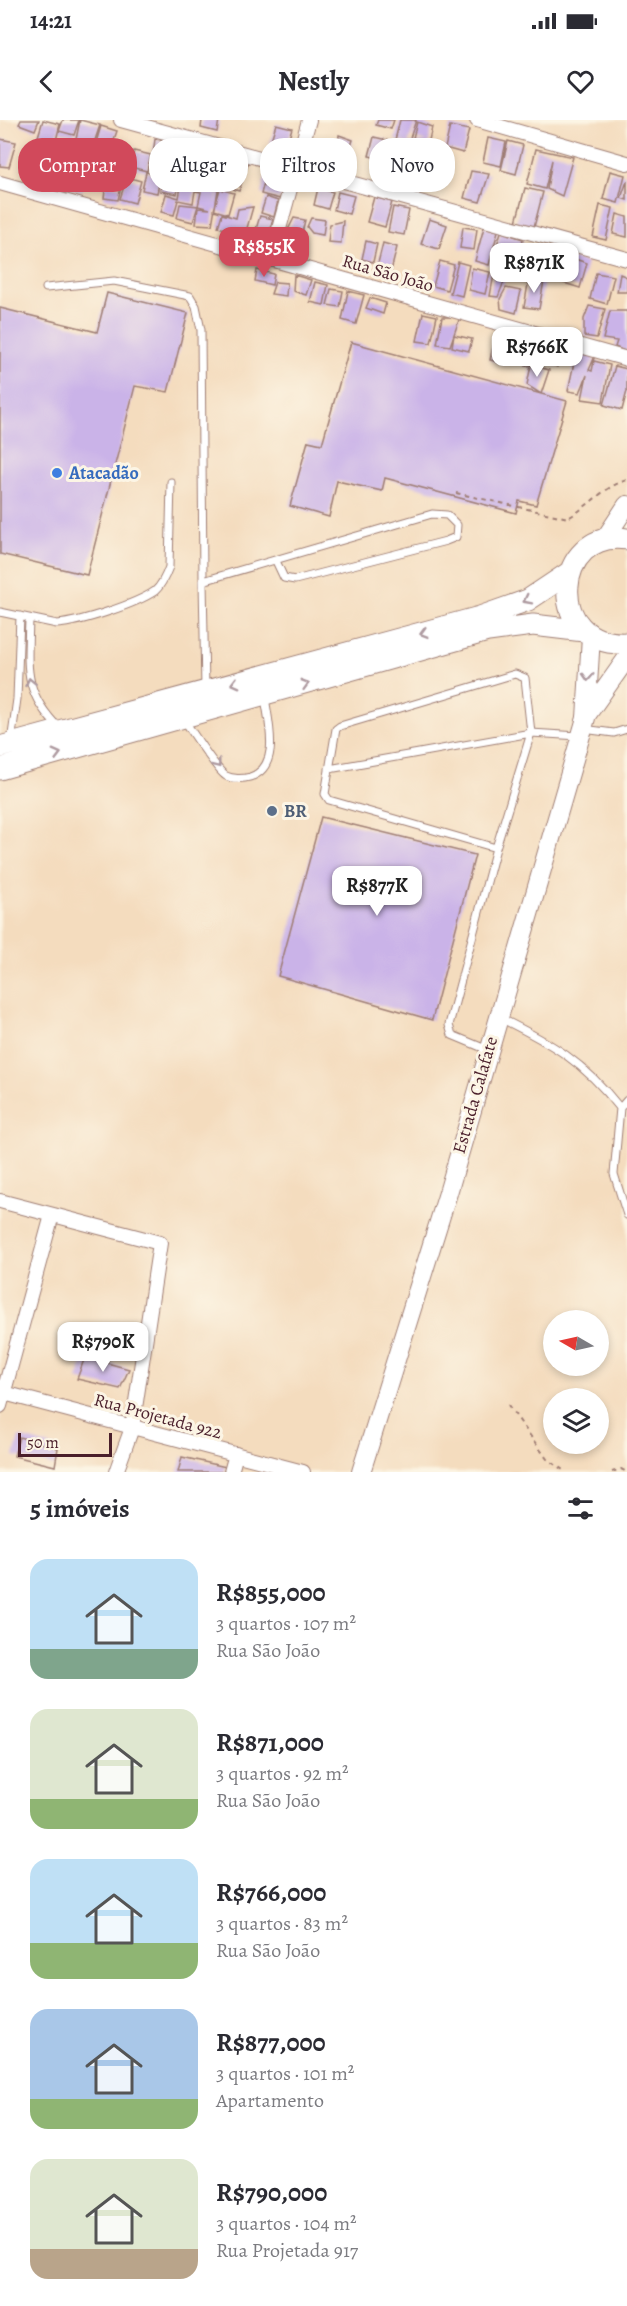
<!DOCTYPE html>
<html lang="pt">
<meta charset="utf-8">
<style>
:root{--surface:#fff;--page:#f2f2f3;--text:#2b2b33;--muted:#7c7c81;--accent:#d1495b}
body{margin:0;font-family:Alegreya,serif;background:var(--page);color:var(--text);height:100vh;display:flex;flex-direction:column;font-size:22px;white-space:nowrap}
*{box-sizing:border-box;margin:0}
p{font-size:20px;color:var(--muted)}
.icon{flex:none;width:33px;height:33px;fill:none;stroke:currentColor;stroke-width:2;stroke-linecap:round;stroke-linejoin:round}
.map{position:relative;height:1352px;overflow:hidden}
.drawer{display:flex;flex-direction:column;background:var(--surface);flex:1}
.drawer>*{flex:none}
.hud{position:absolute;left:18px;top:18px;width:591px;height:54px;display:flex;gap:12px}
.needle{width:39px;rotate:279deg}
.fabs{position:absolute;left:543px;top:1190px;display:grid;gap:12px}
.fabs a{display:grid;place-items:center;width:66px;height:66px;border-radius:50%;background:var(--surface);box-shadow:0 3px 9px #0003;font-size:30px}
.scale{position:absolute;left:18px;bottom:15px;width:94px;box-sizing:border-box;padding-left:6px;border:3px solid #4a1f2b;border-top:0;font-size:16px;line-height:21px;white-space:nowrap;color:#4a1f2b;-webkit-text-stroke:4px #fcf5e5;paint-order:stroke}
.price{position:absolute;translate:-50% -51px;padding:0 14px;border-radius:12px;background:#fff;color:#222;font-size:20px;line-height:39px;filter:drop-shadow(0 2px 3px #0008)}
.price::after{content:'';position:absolute;left:50%;top:36px;width:18px;height:14px;margin-left:-9px;background:inherit;clip-path:polygon(0 0,100% 0,50% 100%)}
.price.on{background:var(--accent);color:#fff}
ul{padding:0;list-style:none}
li{display:flex;align-items:center;gap:18px;height:150px;padding:0 30px}
li span{display:grid;place-items:center;flex:none;width:168px;height:120px;border-radius:18px;color:#555}
li>.icon{margin-inline-start:auto}
span .icon{width:72px;height:72px;fill:#fffc;stroke-width:1}
li b{font-size:26px}
h2{display:flex;justify-content:space-between;align-items:center;height:72px;padding:0 30px;font-size:26px}
.pill{padding:0 21px;border-radius:24px;background:var(--surface);box-shadow:0 3px 9px #0003;font-size:21px;line-height:54px}
.pill.on{background:var(--accent);color:#fff}
.status{display:flex;justify-content:space-between;align-items:center;height:42px;padding:0 30px;background:var(--surface);direction:ltr}
.status svg{height:16px;fill:currentColor}
header{display:flex;justify-content:space-between;align-items:center;height:78px;padding:0 30px;background:var(--surface);font-size:27px;font-weight:700}
.map>svg:first-child{display:block}
.building{fill:#cab3e8}
.lines{fill:none;stroke-linecap:round;stroke-linejoin:round}
.lane-casing{stroke:#9f7e74;stroke-width:9}
.street-casing{stroke:#9f7e74;stroke-width:16}
.secondary-casing{stroke:#9f7e74;stroke-width:20}
.primary-casing{stroke:#9f7e74;stroke-width:23}
.path{stroke:#9f7e74;stroke-width:2;stroke-dasharray:4.5 4.5;stroke-linecap:butt}
.lane{stroke:#fff;stroke-width:7}
.street{stroke:#fff;stroke-width:14}
.secondary{stroke:#fff;stroke-width:18}
.primary{stroke:#fff;stroke-width:21}
.oneway{stroke:#ae9aa0}
.shop-dot{fill:#3f7fe0;stroke:#fcf5e5;stroke-width:2}
.service-dot{fill:#5c6f8a;stroke:#fcf5e5;stroke-width:2}
.labels{text-anchor:middle;stroke-width:6;stroke-linejoin:round;paint-order:stroke}
.street-label{font-size:18px;fill:#4a1f2b;stroke:#fcf5e5}
.shop-label{font-size:18px;font-weight:bold;fill:#366cbe;stroke:#fcf5e5;text-anchor:start}
.service-label{font-size:18px;font-weight:bold;fill:#4e5e75;stroke:#fcf5e5;text-anchor:start}
</style>
<div class="status"><b>14:21</b><svg viewBox="0 0 49 12"><path d="M0 12V9h3v3zM5 12V6h3v6zM10 12V3h3v9zM15 12V0h3v12zM26 1h20v11H26zM47 4h2v5h-2z"/></svg></div>
<header><svg class="icon" aria-label="back" viewBox="0 0 24 24"><path d="M15 5l-7 7 7 7"/></svg>Nestly<svg class="icon" aria-label="heart" viewBox="0 0 24 24"><path d="M12 20l-8-8c-3-5 5-10 8-4 3-6 11-1 8 4z"/></svg></header>
<div class="map">
<svg width="627" height="1352" viewBox="0 0 627 1352">
<rect width="100%" height="100%" fill="#fcf5e5"/>
<filter id="ink" filterUnits="userSpaceOnUse"><feTurbulence type="fractalNoise" baseFrequency=".0167" numOctaves="2"/><feDisplacementMap in="SourceGraphic" scale="12" xChannelSelector="R" yChannelSelector="G"/><feConvolveMatrix kernelMatrix="1 2 1 2 8 2 1 2 1" color-interpolation-filters="sRGB"/></filter>
<filter id="wash" filterUnits="userSpaceOnUse"><feTurbulence type="fractalNoise" baseFrequency=".008" numOctaves="4" result="noise"/><feDisplacementMap in="SourceGraphic" scale="24" xChannelSelector="R" yChannelSelector="G"/><feGaussianBlur stdDeviation="1.35" result="paint"/><feColorMatrix in="noise" values="0 0 0 0 0 0 0 0 0 0 0 0 0 0 0 0 0 1.4 0 .05"/><feComposite in="paint" operator="in"/></filter>
<g filter="url(#wash)">
<rect width="100%" height="100%" fill="#f4dcbe"/>
<g id="blocks">
<!-- building -->
<path class="building" d="M21,0H39L35,10L19,4Z
M43,0L60,4L55,25L37,20Z
M63,0H79L74,15L59,11Z
M80,0L100,5L91,32L74,29Z
M202,0H219L217,12L201,8Z
M378,0H394L391,9L376,5Z
M400,0H416L408,24L395,20Z
M417,2L432,7L418,69L393,62L398,43L386,40L391,24L404,28L408,24L427,22L413,18Z
M276,4L292,8L286,28L270,23Z
M101,6L117,11L110,31L95,26Z
M450,6L469,10L463,33L445,28Z
M339,15L353,20L344,46L327,40L329,34H337Z
M374,17L387,20L382,39L369,36Z
M488,18L506,22L501,46L483,42Z
M0,19L16,22L9,47L0,46Z
M155,19L169,21L168,45L152,42Z
M508,21L523,25L516,54L501,50Z
M536,29L573,37L562,76L547,69L552,40L545,69L527,64Z
M134,31L151,35L147,51L130,47Z
M89,35L106,38L101,66L85,63Z
M232,35L249,41L239,71L230,68L235,53L226,50Z
M208,36L226,40L220,64L202,59Z
M56,38L87,44L82,71L51,65Z
M471,51L489,54L480,82L464,78Z
M610,51L625,55L618,83L603,79Z
M146,52L161,55L157,73L142,70Z
M266,54L285,60L280,79L261,74Z
M164,55L180,59L177,74L160,71Z
M127,57L141,61L135,83L120,79Z
M182,60L201,63L200,67L218,70L212,105L196,104L198,88L210,89L198,86L201,72L195,71L193,83L178,80L174,95L161,92L166,74L179,78Z
M627,61V80L621,78Z
M106,64L121,67L118,80L104,78Z
M318,68L333,72L328,89L314,85Z
M525,68L543,72L534,107L516,102Z
M220,69L234,73L228,94L214,90Z
M338,72L354,76L349,94L334,90Z
M266,77L278,81L274,97L261,93Z
M374,77L392,82L385,107L367,102Z
M180,84L198,86L193,102L177,98Z
M600,85L613,88L606,120L593,117Z
M253,87L245,115L218,107L222,94L236,98L238,89Z
M393,87L409,90L404,115L388,112Z
M617,94L627,97V117L613,114Z
M260,96L273,99L266,123L253,119Z
M294,98L305,100L302,113L288,110Z
M311,98L325,100L323,115L312,113L307,107Z
M429,99L447,105L439,129L421,124Z
M343,101L341,123L328,122L330,104Z
M463,107L477,109L474,130L460,128Z
M484,107L498,111L489,145L475,141Z
M501,112L523,119L520,136L514,147L492,141Z
M286,117H293L292,127H285Z
M366,121L377,124L373,142L362,139Z
M383,123L397,127L390,155L376,151Z
M526,125L550,130L547,142L520,136Z
M554,134L570,136L565,152L553,148Z
M572,138L587,143L580,168L564,163Z
M440,141L454,145L447,170L433,166Z
M458,142L469,145L462,176L450,173Z
M472,148L490,152L485,174L469,170Z
M257,150L274,154L272,165L255,161Z
M596,153L614,156L607,184L590,179Z
M494,154L505,159L498,177L490,176Z
M620,154L627,157V172H617Z
M294,155L311,160L306,175L293,171Z
M529,158L544,161L539,189L524,187Z
M275,162L287,163L286,176L271,174Z
M315,162L328,165L324,185L310,182Z
M506,168L521,171L516,193L501,189L500,179Z
M331,169L343,171L340,187L327,185Z
M348,171L364,175L356,204L342,200Z
M107,173L188,193L168,272L135,266L87,455L0,434V188L97,212Z
M370,178L386,183L383,194L366,188Z
M589,186L605,189L597,218L584,216V199Z
M610,191H627V232L615,227L617,221L603,219Z
M423,193L437,196L431,223L417,221Z
M442,197H460L450,226L437,224Z
M454,215L472,219L469,231L452,227Z
M351,222L567,281L536,385L519,381L516,393L385,358L382,371L337,361L329,397L290,386L308,321L322,324Z
M494,222L510,225L506,244L490,240Z
M520,223L528,224L526,237L517,236Z
M531,223L543,227L539,245L526,246Z
M546,228L562,231L557,247L545,241Z
M576,233L595,236L589,250L592,251L594,241L610,245L603,282L582,279L587,255L580,273L568,271Z
M531,245L549,250L541,274L527,265Z
M615,246L627,249V271L622,290L604,285Z
M321,697L475,735L432,900L278,856Z
M85,1237L129,1249L120,1269L77,1259Z
M19,1317L58,1328L55,1346L14,1336Z
M182,1337L226,1347L224,1352H178Z"/>
</g>
</g>
<g filter="url(#ink)">
<use href="#blocks" fill-opacity="0" stroke="#9f7e74" stroke-width="1.5"/>
<g class="lines">
<defs>
<path id="lane" d="M46,168L114,161L190,176L196,186L201,210L203,461
M0,492L57,504C81,502 136,484 155,471C162,465 166,455 169,447L171,362
M29,498C28,547 22,571 59,608
M205,569L203,461L432,394L447,395L457,405L456,417L446,421L295,460L284,458L276,441
M184,600C192,611 216,650 226,656C232,659 243,659 250,657C282,647 268,601 265,577
M583,609L614,613L627,609
M11,622L17,579L20,496
M329,649L531,613L525,558L515,554L340,606L336,609L325,674L329,680L496,728
M500,898C553,924 583,941 620,988L614,1054L627,1095
M488,930L452,915L449,905L496,728L531,613L579,616
M620,988L627,980"/>
<path id="street" d="M121,0L627,139
M477,0L627,43
M0,63L627,239
M271,138L309,0
M0,1081L160,1123L132,1308L116,1352
M4,1273L303,1352
M0,1286L52,1095
M231,1352L236,1334"/>
<path id="secondary" d="M604,420L627,385
M586,596L627,538
M361,1352L448,1073L586,598L591,516"/>
<path id="primary" d="M627,419C553,407 543,528 627,523
M0,627L480,497L528,480L570,452
M0,649L488,511L533,505L584,511"/>
</defs>
<!-- lane casing -->
<use href="#lane" class="lane-casing"/>
<!-- street casing -->
<use href="#street" class="street-casing"/>
<!-- secondary casing -->
<use href="#secondary" class="secondary-casing"/>
<!-- primary casing -->
<use href="#primary" class="primary-casing"/>
<!-- path -->
<path class="path" d="M456,373L568,398C588,387 603,367 627,360
M508,1285L547,1339L566,1352
M612,1352L621,1349L627,1352"/>
<!-- lane -->
<use href="#lane" class="lane"/>
<!-- street -->
<use href="#street" class="street"/>
<!-- secondary -->
<use href="#secondary" class="secondary"/>
<!-- primary -->
<use href="#primary" class="primary"/>
</g>
<!-- one-way arrows -->
<defs><path id="oneway-chevron" d="M-2-3.5L2.5 0L-2 3.5" fill="none" stroke-width="1.6" stroke-linecap="round" stroke-linejoin="round" transform="scale(1.5)"/></defs>
<g class="oneway">
<use href="#oneway-chevron" transform="translate(527 480) rotate(153)"/>
<use href="#oneway-chevron" transform="translate(424 513) rotate(164)"/>
<use href="#oneway-chevron" transform="translate(588 557) rotate(93)"/>
<use href="#oneway-chevron" transform="translate(30 562) rotate(-102)"/>
<use href="#oneway-chevron" transform="translate(235 563) rotate(165)"/>
<use href="#oneway-chevron" transform="translate(305 564) rotate(-16)"/>
<use href="#oneway-chevron" transform="translate(57 634) rotate(-15)"/>
<use href="#oneway-chevron" transform="translate(217 644) rotate(52)"/>
</g>
</g>
<!-- markers -->
<circle class="shop-dot" cx="57" cy="353" r="6"/>
<circle class="service-dot" cx="272" cy="691" r="6"/>
<g class="labels">
<!-- street labels -->
<g class="street-label">
<text transform="translate(388 153) rotate(16)" y="6">Rua São João</text>
<text transform="translate(475 975) rotate(-74)" y="6">Estrada Calafate</text>
<text transform="translate(158 1296) rotate(15)" y="6">Rua Projetada 922</text>
</g>
<!-- shop labels -->
<g class="shop-label">
<text x="69" y="359">Atacadão</text>
</g>
<!-- service labels -->
<g class="service-label">
<text x="284" y="697">BR</text>
</g>
</g>
</svg>
<div class="fabs">
<a><svg class="needle" viewBox="-14 -14 28 28"><path d="M0-13l5 13h-10z" fill="#e53935"/><path d="M0 13l5-13h-10z" fill="#7c7c81"/></svg></a>
<a><svg class="icon" aria-label="layers" viewBox="0 0 24 24"><path d="M12 4l9 5-9 5-9-5zM3 14l9 5 9-5"/></svg></a>
</div>
<div class="scale">50 m</div>
<b class="price on" style="left:264px;top:158px">R$855K</b>
<b class="price" style="left:534px;top:174px">R$871K</b>
<b class="price" style="left:537px;top:258px">R$766K</b>
<b class="price" style="left:377px;top:797px">R$877K</b>
<b class="price" style="left:103px;top:1253px">R$790K</b>
<div class="hud">
<a class="pill on">Comprar</a>
<a class="pill">Alugar</a>
<a class="pill">Filtros</a>
<a class="pill">Novo</a>
</div>
</div>
<section class="drawer">
<h2>5 imóveis<svg class="icon" aria-label="filters" viewBox="0 0 24 24"><path d="M4 7h16M4 17h16"/><circle cx="9" cy="7" r="2"/><circle cx="15" cy="17" r="2"/></svg></h2>
<ul>
<li><span style="background:linear-gradient(#bfe0f5 75%,#7fa58c 0)"><svg class="icon" aria-label="home" viewBox="0 0 24 24"><path d="M3 11l9-7 9 7M6 9v11h12V9"/></svg></span><div><b>R$855,000</b><p>3 quartos · 107 m²</p><p>Rua São João</p></div></li>
<li><span style="background:linear-gradient(#dfe7d0 75%,#8fb573 0)"><svg class="icon" aria-label="home" viewBox="0 0 24 24"><path d="M3 11l9-7 9 7M6 9v11h12V9"/></svg></span><div><b>R$871,000</b><p>3 quartos · 92 m²</p><p>Rua São João</p></div></li>
<li><span style="background:linear-gradient(#bfe0f5 70%,#8fb573 0)"><svg class="icon" aria-label="home" viewBox="0 0 24 24"><path d="M3 11l9-7 9 7M6 9v11h12V9"/></svg></span><div><b>R$766,000</b><p>3 quartos · 83 m²</p><p>Rua São João</p></div></li>
<li><span style="background:linear-gradient(#a9c7e8 75%,#8fb573 0)"><svg class="icon" aria-label="home" viewBox="0 0 24 24"><path d="M3 11l9-7 9 7M6 9v11h12V9"/></svg></span><div><b>R$877,000</b><p>3 quartos · 101 m²</p><p>Apartamento</p></div></li>
<li><span style="background:linear-gradient(#dfe7d0 75%,#b9a48a 0)"><svg class="icon" aria-label="home" viewBox="0 0 24 24"><path d="M3 11l9-7 9 7M6 9v11h12V9"/></svg></span><div><b>R$790,000</b><p>3 quartos · 104 m²</p><p>Rua Projetada 917</p></div></li>
</ul>
</section>
